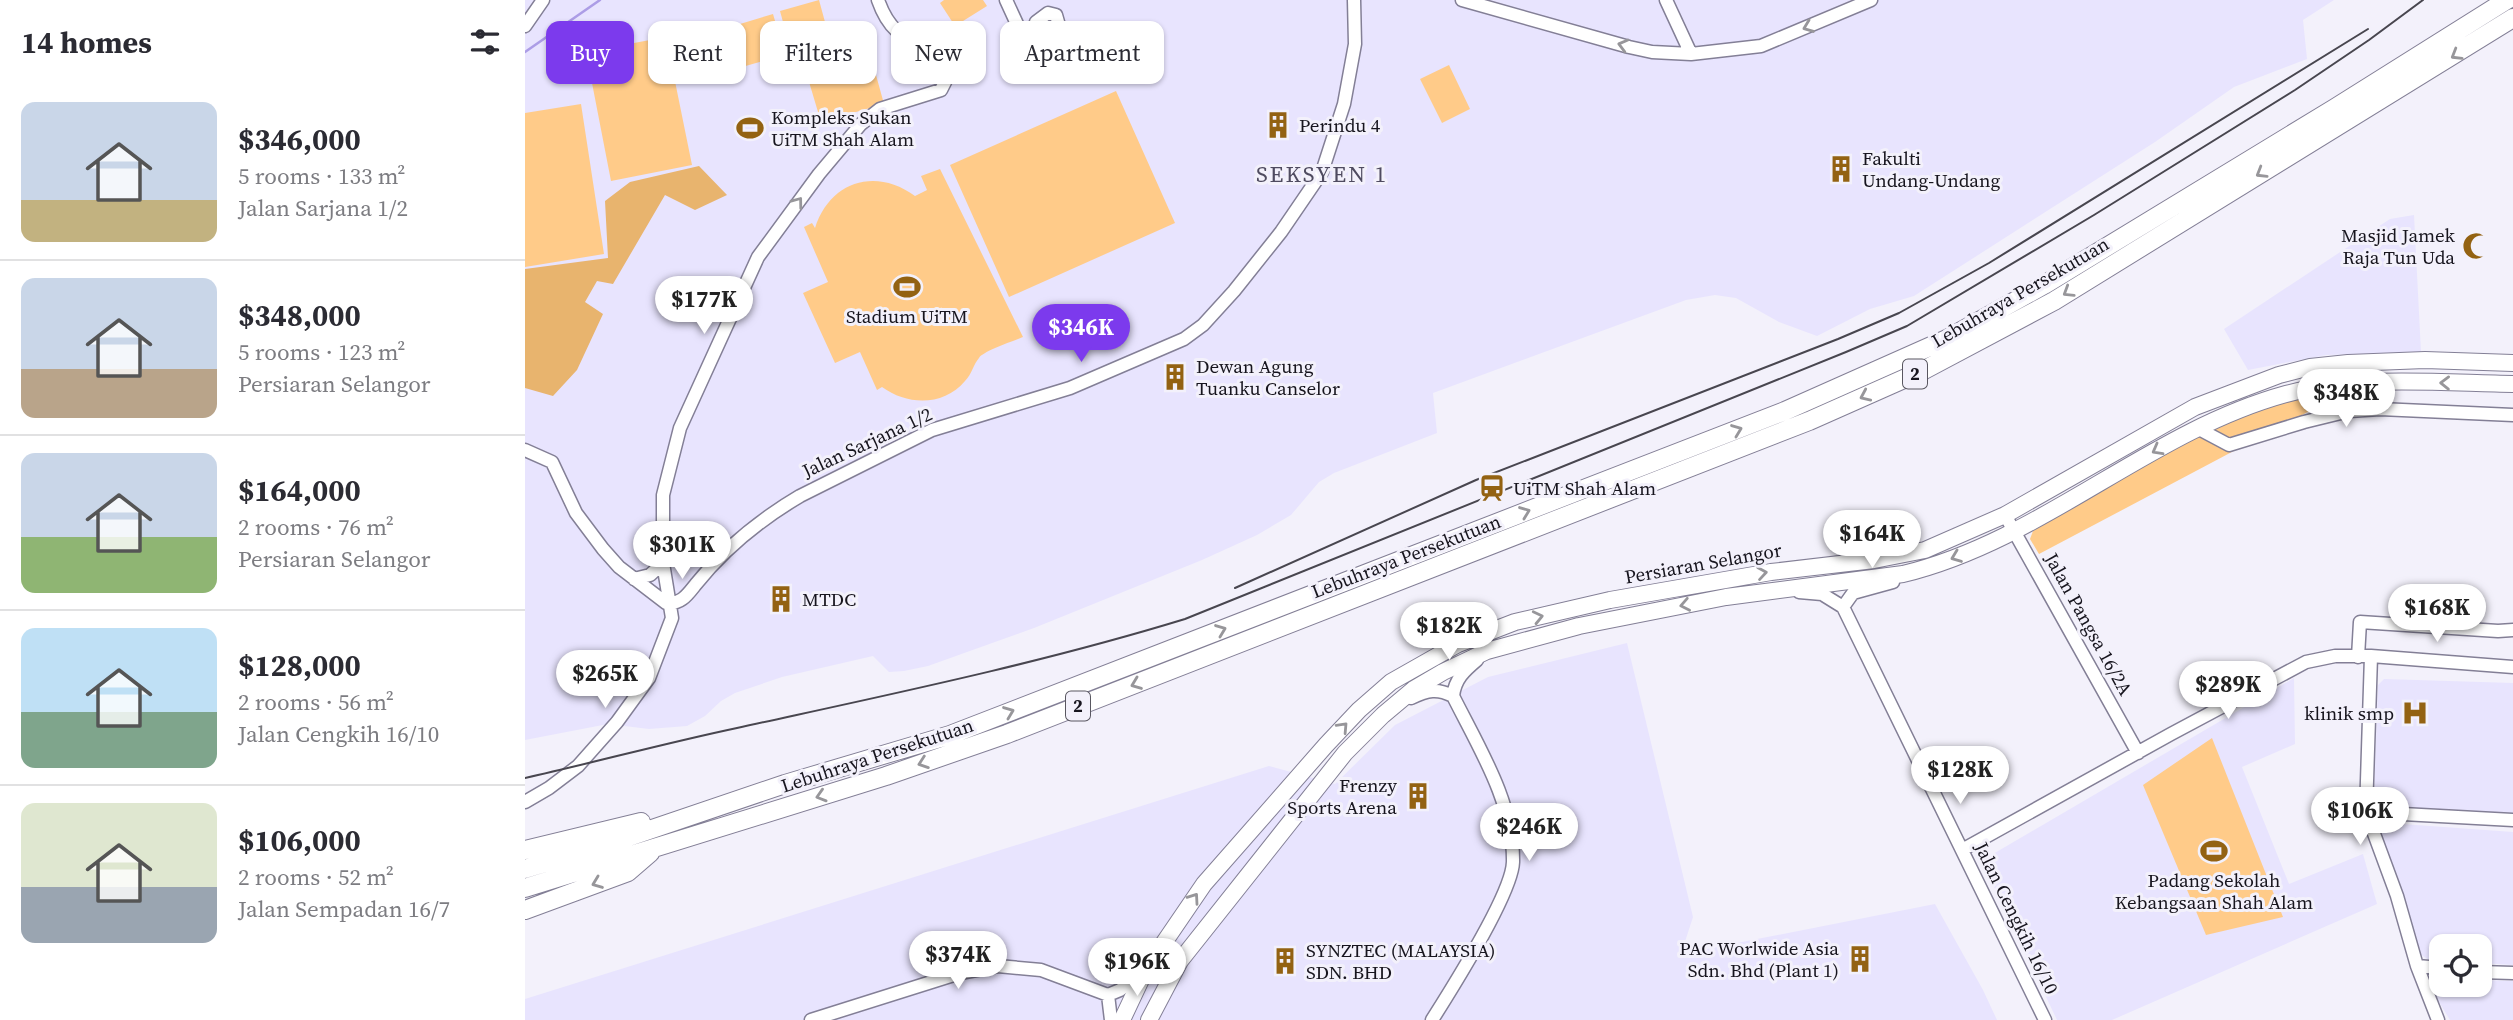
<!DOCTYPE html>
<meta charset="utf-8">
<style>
:root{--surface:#fff;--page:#f7f7f7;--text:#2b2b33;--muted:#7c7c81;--line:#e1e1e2;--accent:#7c3aed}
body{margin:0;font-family:"Source Serif 4",serif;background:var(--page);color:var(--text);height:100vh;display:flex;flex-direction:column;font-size:26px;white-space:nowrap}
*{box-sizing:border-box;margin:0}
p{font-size:23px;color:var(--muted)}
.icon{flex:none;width:38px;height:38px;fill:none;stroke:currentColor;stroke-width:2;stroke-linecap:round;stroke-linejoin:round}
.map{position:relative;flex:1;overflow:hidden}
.drawer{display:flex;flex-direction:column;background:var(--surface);width:525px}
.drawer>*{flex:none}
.hud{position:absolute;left:21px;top:21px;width:665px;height:63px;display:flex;gap:14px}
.tools{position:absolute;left:1904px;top:934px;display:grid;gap:14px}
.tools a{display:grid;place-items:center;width:63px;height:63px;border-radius:14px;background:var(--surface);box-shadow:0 2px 5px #0004;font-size:35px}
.price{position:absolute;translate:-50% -60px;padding:0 16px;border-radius:24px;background:#fff;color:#222;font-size:23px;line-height:46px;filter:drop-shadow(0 2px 4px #0008)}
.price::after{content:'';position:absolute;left:50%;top:42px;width:21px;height:16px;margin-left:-10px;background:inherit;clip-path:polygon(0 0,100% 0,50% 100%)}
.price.selected{background:var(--accent);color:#fff}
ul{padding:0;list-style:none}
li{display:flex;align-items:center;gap:21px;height:175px;padding:0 21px}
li+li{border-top:2px solid var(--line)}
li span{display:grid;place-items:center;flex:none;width:196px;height:140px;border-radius:14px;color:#555}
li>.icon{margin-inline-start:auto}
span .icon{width:84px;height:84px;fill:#fffc;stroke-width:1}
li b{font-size:30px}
h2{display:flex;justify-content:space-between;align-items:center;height:84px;padding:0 21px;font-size:30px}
.tag{padding:0 24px;border-radius:14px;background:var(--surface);box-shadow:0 2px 5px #0004;font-size:24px;line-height:63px}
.tag.selected{background:var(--accent);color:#fff}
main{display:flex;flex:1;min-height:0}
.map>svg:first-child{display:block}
.built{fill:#e8e4fe}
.green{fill:#ffcb89}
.forest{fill:#e8b46e}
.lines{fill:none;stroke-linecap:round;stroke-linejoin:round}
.stream{stroke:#ac9de6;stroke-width:2.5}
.minor-casing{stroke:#837f96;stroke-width:15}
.major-casing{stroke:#837f96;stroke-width:18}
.highway-casing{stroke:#837f96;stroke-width:20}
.minor{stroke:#fff;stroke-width:12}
.major{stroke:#fff;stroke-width:16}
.highway{stroke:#fff;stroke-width:18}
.tram{stroke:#48464f;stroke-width:2}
.oneway{stroke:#97969a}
.labels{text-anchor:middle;stroke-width:6;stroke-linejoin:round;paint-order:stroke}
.shield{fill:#f3f1fb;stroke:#595760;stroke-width:2}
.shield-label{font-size:18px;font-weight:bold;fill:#17151e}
.poi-label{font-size:19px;fill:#17151e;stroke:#f3f1fb;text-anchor:start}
.street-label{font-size:19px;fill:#17151e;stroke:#f3f1fb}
.quarter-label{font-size:23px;letter-spacing:2px;fill:#4f4b60;stroke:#f3f1fb}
</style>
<main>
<section class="drawer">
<h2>14 homes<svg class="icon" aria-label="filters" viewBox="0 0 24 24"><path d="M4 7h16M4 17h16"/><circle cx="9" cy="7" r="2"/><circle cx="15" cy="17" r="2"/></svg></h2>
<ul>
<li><span style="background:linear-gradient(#c9d6e8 70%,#c2b280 0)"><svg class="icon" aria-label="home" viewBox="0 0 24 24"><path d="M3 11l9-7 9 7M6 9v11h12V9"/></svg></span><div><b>$346,000</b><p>5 rooms · 133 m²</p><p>Jalan Sarjana 1/2</p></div></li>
<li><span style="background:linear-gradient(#c9d6e8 65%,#b9a48a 0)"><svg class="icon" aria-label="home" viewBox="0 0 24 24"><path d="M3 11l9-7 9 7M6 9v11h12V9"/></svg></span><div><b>$348,000</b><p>5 rooms · 123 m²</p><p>Persiaran Selangor</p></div></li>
<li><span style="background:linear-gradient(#c9d6e8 60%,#8fb573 0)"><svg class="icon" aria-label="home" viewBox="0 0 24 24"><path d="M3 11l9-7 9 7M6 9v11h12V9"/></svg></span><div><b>$164,000</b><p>2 rooms · 76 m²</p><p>Persiaran Selangor</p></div></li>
<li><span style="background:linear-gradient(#bfe0f5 60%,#7fa58c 0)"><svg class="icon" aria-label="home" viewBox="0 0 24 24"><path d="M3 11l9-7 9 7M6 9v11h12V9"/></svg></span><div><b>$128,000</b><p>2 rooms · 56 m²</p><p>Jalan Cengkih 16/10</p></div></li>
<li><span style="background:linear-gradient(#dfe7d0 60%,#9aa5b1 0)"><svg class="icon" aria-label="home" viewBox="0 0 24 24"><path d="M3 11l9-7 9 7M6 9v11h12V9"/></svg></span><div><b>$106,000</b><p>2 rooms · 52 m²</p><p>Jalan Sempadan 16/7</p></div></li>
</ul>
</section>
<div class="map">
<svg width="1988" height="1020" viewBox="0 0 1988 1020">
<rect width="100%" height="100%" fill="#f3f1fb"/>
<!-- built -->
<path class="built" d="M0,0H1809L1778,20L1782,59L1709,87L1630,142L1389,296L1345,309L1292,336L1254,322L1211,298L1190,295L1161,300L908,393L912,433L809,473L794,482L766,515L732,535L677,560L509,628L403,666L379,671L364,672L348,656L257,677L210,693L196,701L180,716L162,726L124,729L83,724L0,740Z
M1889,215L1896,352L1801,355L1723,370L1699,329L1865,219Z
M1102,643L1168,917L1156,954L1410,904L1458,990L1472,1020H0V999L744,766L810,784L870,725L963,677Z
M1769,678L1770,744L1717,767L1764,884L1838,854L1852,904L1587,1020H1532L1462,872L1468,854Z
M1859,679L1988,683V814L1858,807L1849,797L1853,685Z
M1863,823L1988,832V965L1955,963V947H1916V961L1904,960L1892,952L1855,831Z
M1912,978H1916V985H1955V980L1988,981V1020H1925L1905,987Z"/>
<!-- green -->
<path class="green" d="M294,0L306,44L267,55L255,11Z
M419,0H458L462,6L430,26L415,3Z
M248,14L260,55L217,67L205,27Z
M194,31L201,59L183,64L176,36Z
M141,37L167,165L86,181L61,52Z
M343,46L359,104L296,122L279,65Z
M924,65L945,109L917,123L895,79Z
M591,91L650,223L484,297L425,165Z
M56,104L79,254L0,267V113Z
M415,169L498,337C489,341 458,351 454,358C448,365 447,374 440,381C419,406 383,406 357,387L352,390L335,352L310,363L278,293L303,282L279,227L287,223L290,228C305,181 351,167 390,196L402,190L396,176Z
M1761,396L1811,397L1514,554L1505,539L1508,531L1680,428Z
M1687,738L1758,917L1681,935L1618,785Z"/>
<!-- forest -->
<path class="forest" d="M174,166L202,195L170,210L140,195L88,284L72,281L60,302L78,314L52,370L28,396L0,388V269L83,258L80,201L105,182Z"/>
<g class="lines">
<!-- stream -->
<path class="stream" d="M0,52L75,0"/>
<defs>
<path id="minor" d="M481,0L498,37L509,52C523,52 529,41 535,29L531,15L523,13L511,22L524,45
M937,0L1104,47L1127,52L1166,54
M1141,0L1166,54L1236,46L1346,0
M0,26L18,0
M1672,428L1704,445L1779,422L1824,411L1855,409L1988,415
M0,450L27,462L51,513L78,549L94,567L141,603C156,605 163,594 171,584C200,548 236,519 275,496L407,430L545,388L659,339L678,325L709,291L756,232L797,172L819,104L830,44L829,0
M1480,515L1613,753
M109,579L125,575L138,563
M1274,592L1297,594L1318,607L1520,1020
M1318,607L1328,593L1368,582
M1846,656L1841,812L1872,896L1892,966L1913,1020
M1833,657L1835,622L1973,631L1988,630
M886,698C903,690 912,688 928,696
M0,802L24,788L53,766L92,722L124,678L147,618L138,563V495L155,428L233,257L294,174L336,124L355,109L416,90L426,70L423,59C390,38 368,43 353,0
M1841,812L1988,820
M1437,850L1646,734L1781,662L1810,656H1846L1988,667
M1892,966L1916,968
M1955,972L1988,973
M583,995L586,1020
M286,1020L435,973L473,966L516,970L583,995L595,990L616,974
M907,1020C926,990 987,894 988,862C989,803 954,748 928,696C930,679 939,671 952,660"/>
<path id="major" d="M597,1020L621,969L679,884L801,745L834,710L866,682L933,644L990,622L1085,600L1246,572L1349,560L1400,550L1480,515L1670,407L1754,375L1785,367L1823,363L1900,360L1988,363
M624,1020L655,961L820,753L858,715L889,689L918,672L962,651L1054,626L1201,597L1378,574C1518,540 1623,432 1761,394C1829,375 1917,383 1988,384"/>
<path id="highway" d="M0,850L116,822
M0,869L83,844L260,784L425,735L1260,411L1422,339L1519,285L1810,108L1982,0
M0,888L361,776L482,734L1284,421L1399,370L1529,301L1988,18
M0,910L103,872L125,853"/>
</defs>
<!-- minor casing -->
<use href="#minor" class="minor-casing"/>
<!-- major casing -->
<use href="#major" class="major-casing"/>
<!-- highway casing -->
<use href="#highway" class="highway-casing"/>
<!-- minor -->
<use href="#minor" class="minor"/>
<!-- major -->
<use href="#major" class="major"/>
<!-- highway -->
<use href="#highway" class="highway"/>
<!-- tram -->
<path class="tram" d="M710,588L951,480L1313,339L1374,313L1464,263L1843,29
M0,778C71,762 141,743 212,728C362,695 513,664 660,619L1321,352L1382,326L1569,215L1770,90L1844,40L1898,0"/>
</g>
<!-- one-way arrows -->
<defs><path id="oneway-chevron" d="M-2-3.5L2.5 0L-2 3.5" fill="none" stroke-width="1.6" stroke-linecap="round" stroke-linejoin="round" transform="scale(1.75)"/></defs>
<g class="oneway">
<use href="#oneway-chevron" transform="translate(1283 27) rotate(159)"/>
<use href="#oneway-chevron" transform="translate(1098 45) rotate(-165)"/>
<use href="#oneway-chevron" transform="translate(1931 55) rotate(149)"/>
<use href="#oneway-chevron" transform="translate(1736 173) rotate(149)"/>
<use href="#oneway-chevron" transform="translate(273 202) rotate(-53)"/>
<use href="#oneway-chevron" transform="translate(1543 292) rotate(148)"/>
<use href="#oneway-chevron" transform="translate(1920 383) rotate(-179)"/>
<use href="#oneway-chevron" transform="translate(1340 396) rotate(156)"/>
<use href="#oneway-chevron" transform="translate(1212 430) rotate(-21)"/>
<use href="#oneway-chevron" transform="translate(1632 450) rotate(151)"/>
<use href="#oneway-chevron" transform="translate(1000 512) rotate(-21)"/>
<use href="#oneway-chevron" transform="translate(1431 557) rotate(159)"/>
<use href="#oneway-chevron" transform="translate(1237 573) rotate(-9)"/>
<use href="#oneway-chevron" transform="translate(1160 605) rotate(169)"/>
<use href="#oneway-chevron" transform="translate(1013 617) rotate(-13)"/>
<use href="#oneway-chevron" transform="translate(696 630) rotate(-21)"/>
<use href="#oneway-chevron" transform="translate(611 684) rotate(159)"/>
<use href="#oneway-chevron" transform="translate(484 712) rotate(-21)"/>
<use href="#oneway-chevron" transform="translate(818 727) rotate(-47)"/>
<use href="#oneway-chevron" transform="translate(398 763) rotate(161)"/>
<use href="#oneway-chevron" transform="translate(296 796) rotate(163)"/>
<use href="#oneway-chevron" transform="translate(72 883) rotate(159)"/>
<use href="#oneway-chevron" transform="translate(669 898) rotate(-55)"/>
</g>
<!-- icons -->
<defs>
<symbol id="building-bare" viewBox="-9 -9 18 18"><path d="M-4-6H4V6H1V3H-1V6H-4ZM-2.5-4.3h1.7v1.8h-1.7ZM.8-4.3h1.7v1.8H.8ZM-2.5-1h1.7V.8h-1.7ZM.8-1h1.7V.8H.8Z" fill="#936212" stroke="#f3f1fb" stroke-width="2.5" paint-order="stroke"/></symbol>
<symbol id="stadium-bare" viewBox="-9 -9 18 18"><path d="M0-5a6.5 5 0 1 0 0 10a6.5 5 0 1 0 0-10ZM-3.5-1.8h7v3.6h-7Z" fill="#936212" stroke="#f3f1fb" stroke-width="2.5" paint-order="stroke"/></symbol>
<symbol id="mosque-bare" viewBox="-9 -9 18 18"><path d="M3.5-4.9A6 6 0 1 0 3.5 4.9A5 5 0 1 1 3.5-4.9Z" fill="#936212" stroke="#f3f1fb" stroke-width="2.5" paint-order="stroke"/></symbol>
<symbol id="station-bare" viewBox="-9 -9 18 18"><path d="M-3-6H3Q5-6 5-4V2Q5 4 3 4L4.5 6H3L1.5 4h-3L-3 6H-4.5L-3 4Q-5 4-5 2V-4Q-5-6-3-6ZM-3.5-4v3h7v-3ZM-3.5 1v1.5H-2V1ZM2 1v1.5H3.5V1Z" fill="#936212" stroke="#f3f1fb" stroke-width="2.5" paint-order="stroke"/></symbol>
<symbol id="hospital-bare" viewBox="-9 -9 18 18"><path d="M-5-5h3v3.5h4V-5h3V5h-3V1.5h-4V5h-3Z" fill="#936212" stroke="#f3f1fb" stroke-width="2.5" paint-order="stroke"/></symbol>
</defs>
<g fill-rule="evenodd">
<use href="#building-bare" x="734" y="106" width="38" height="38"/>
<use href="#stadium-bare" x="206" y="109" width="38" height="38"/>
<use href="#building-bare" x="1297" y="150" width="38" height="38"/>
<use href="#mosque-bare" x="1932" y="227" width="38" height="38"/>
<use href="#stadium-bare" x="363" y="268" width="38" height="38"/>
<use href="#building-bare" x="631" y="358" width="38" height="38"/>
<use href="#station-bare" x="948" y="469" width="38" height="38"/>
<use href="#building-bare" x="237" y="580" width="38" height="38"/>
<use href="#hospital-bare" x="1871" y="694" width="38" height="38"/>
<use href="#building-bare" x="874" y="777" width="38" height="38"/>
<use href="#stadium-bare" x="1670" y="832" width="38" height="38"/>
<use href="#building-bare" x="1316" y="940" width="38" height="38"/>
<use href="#building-bare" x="741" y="942" width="38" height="38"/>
</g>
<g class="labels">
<!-- shield labels -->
<g class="shield">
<rect x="1378" y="359.5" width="24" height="29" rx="5"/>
<rect x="541" y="691.5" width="24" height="29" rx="5"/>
</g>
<g class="shield-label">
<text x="1390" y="380">2</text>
<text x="553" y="712">2</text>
</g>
<!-- poi labels -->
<g class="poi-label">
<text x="246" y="124">Kompleks Sukan<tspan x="246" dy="22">UiTM Shah Alam</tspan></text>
<text x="774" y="132">Perindu 4</text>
<text x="1337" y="165">Fakulti<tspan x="1337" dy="22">Undang-Undang</tspan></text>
<text x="1930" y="242" text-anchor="end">Masjid Jamek<tspan x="1930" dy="22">Raja Tun Uda</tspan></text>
<text x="382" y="323" text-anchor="middle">Stadium UiTM</text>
<text x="671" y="373">Dewan Agung<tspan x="671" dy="22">Tuanku Canselor</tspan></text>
<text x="988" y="495">UiTM Shah Alam</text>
<text x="277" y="606">MTDC</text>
<text x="1869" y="720" text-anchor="end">klinik smp</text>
<text x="872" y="792" text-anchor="end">Frenzy<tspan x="872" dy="22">Sports Arena</tspan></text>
<text x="1689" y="887" text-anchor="middle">Padang Sekolah<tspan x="1689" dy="22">Kebangsaan Shah Alam</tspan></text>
<text x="1314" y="955" text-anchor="end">PAC Worlwide Asia<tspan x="1314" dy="22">Sdn. Bhd (Plant 1)</tspan></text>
<text x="781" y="957">SYNZTEC (MALAYSIA)<tspan x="781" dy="22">SDN. BHD</tspan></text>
</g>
<!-- street labels -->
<g class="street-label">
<text transform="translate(1495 292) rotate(-30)" y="7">Lebuhraya Persekutuan</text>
<text transform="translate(342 442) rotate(-25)" y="7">Jalan Sarjana 1/2</text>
<text transform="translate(881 556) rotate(-21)" y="7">Lebuhraya Persekutuan</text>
<text transform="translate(1178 563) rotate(-10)" y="7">Persiaran Selangor</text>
<text transform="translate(1564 624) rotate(61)" y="7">Jalan Pangsa 16/2A</text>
<text transform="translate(352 755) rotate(-18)" y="7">Lebuhraya Persekutuan</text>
<text transform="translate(1492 918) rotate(64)" y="7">Jalan Cengkih 16/10</text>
</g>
<!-- quarter labels -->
<g class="quarter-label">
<text x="797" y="182">SEKSYEN 1</text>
</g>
</g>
</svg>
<div class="tools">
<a><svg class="icon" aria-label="locate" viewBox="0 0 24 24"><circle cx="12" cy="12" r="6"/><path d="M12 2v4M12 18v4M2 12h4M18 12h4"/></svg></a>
</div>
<b class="price" style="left:179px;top:336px">$177K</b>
<b class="price selected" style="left:556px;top:364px">$346K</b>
<b class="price" style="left:1821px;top:429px">$348K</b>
<b class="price" style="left:1347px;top:570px">$164K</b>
<b class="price" style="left:157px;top:581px">$301K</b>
<b class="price" style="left:1912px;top:644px">$168K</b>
<b class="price" style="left:924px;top:662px">$182K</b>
<b class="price" style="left:80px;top:710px">$265K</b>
<b class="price" style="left:1703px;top:721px">$289K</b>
<b class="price" style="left:1435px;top:806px">$128K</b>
<b class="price" style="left:1835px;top:847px">$106K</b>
<b class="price" style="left:1004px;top:863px">$246K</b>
<b class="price" style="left:433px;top:991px">$374K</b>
<b class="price" style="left:612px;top:998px">$196K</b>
<div class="hud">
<a class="tag selected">Buy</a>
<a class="tag">Rent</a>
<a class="tag">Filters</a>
<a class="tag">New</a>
<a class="tag">Apartment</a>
</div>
</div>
</main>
